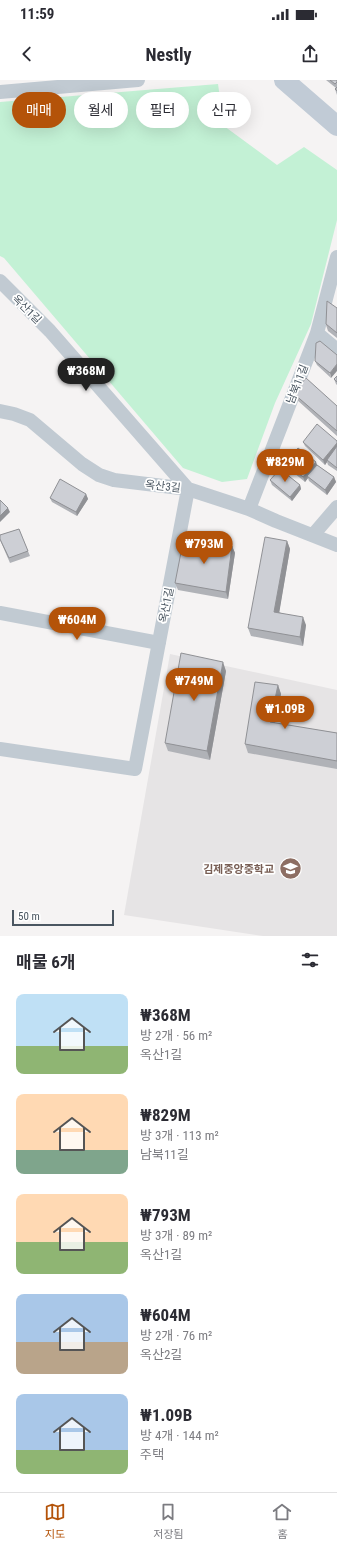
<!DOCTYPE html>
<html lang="ko">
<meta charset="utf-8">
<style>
:root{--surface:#fff;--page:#f7f7f7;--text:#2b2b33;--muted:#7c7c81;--line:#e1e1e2;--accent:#b45309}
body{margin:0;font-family:"Roboto Condensed","Noto Sans KR",sans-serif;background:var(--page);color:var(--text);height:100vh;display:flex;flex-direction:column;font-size:15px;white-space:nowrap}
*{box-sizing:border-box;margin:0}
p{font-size:13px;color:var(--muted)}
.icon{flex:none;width:22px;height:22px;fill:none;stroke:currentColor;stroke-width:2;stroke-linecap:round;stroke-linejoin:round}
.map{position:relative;height:856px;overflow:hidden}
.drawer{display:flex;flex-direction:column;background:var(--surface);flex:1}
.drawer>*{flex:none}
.guide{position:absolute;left:12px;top:12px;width:313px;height:36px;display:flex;gap:8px}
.scale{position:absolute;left:12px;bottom:10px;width:102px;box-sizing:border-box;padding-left:4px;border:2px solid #4a5661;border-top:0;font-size:11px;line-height:14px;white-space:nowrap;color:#4a5661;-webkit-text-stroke:3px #fff;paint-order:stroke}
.price{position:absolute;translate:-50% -34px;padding:0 9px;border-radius:14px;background:var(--accent);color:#fff;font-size:13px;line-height:26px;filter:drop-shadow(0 1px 2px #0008)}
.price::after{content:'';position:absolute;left:50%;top:24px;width:12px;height:9px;margin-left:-6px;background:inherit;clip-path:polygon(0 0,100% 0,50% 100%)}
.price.active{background:#222;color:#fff}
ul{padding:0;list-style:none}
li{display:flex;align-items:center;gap:12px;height:100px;padding:0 16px}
li span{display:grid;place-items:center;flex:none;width:112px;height:80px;border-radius:8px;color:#555}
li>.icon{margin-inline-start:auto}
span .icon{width:48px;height:48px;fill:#fffc;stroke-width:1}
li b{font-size:17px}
h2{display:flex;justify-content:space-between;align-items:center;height:48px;padding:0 16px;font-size:17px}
.pill{padding:0 14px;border-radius:18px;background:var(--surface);box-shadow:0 4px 16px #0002;font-size:14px;line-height:36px}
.pill.active{background:var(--accent);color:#fff}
.status{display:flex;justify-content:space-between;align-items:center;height:28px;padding:0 20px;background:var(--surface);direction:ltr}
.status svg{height:11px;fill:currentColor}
header{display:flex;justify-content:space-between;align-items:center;height:52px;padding:0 16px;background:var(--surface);font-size:18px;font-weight:700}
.menu{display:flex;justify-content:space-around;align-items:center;height:56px;border-top:1px solid var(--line);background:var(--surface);font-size:11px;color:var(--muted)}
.menu a{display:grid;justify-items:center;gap:2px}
.menu .active{color:var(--accent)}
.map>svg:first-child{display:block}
.education{fill:#e6e4e5}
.green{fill:#c3f1d5}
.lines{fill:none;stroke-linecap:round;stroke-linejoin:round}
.street{stroke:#c1cad2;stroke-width:14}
.secondary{stroke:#c1cbd6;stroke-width:20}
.wall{fill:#b0b2b7}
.shaded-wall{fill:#909195}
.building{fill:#cdcfd5;stroke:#909195}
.labels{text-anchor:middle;stroke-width:3.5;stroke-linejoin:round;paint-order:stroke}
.street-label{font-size:11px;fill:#4a5661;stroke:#fff}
.education-label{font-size:11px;font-weight:bold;fill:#785e54;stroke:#fff;text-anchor:end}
</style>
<div class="status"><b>11:59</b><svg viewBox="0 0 49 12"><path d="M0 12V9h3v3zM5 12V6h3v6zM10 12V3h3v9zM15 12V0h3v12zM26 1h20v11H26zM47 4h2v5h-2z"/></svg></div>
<header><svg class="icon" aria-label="back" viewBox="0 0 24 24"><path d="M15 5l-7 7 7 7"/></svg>Nestly<svg class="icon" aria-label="share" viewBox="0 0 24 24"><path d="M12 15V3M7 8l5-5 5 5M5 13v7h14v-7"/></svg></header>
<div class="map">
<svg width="337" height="856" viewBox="0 0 337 856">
<rect width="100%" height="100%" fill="#f5f3f3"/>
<!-- education -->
<path class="education" d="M170,574L337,610V856H263L124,835Z"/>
<!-- green -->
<path class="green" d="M218,4L224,46L277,85L304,67L337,90V140L311,244L275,323L247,399L222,402L183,388L4,178L0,176V22Z"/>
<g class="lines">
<!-- street -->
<path class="street" d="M0,12L138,0
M0,201L50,251L188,409L135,689L0,669
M317,253L337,270
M0,331L14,334L30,340L82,384L99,395L114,400L188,409L249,429L276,441L337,465
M249,429L317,253L337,177
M313,455L337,427
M0,533L159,563"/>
<!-- secondary -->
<path class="secondary" d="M284,0L337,46"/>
</g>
<!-- wall -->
<path class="wall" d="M326,0H337V15L335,9L336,8Z
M337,228V258L328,251L326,245Z
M320,261L331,298L317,285L315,281Z
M337,296V305L336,304L334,299Z
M293,313L337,326V356L296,319Z
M337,361V391L328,385L327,382L325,385L305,366L303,362Z
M286,383L317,385L334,397L336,402L327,415L309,401L308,398L305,402L288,388Z
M270,400L300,405L301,409L292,421L272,405Z
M86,414L88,419L77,436L52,422L50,418Z
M19,449L30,476L10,483L0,460V455Z
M287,461L290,469L279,532L306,545L303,566L251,556L248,548Z
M232,466L235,473L228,519L178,510L175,503Z
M226,591L210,680L168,671L165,663Z
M278,605L281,614L275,643L337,653V689L248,673L245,664Z"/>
<!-- shaded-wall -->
<path class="shaded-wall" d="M337,284V291L331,298L330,293Z
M337,363V370L327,380V382L325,385L323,380Z
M316,382L318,387L307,396L308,398L305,402L303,397Z
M334,397L336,402L327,415L325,410Z
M300,405L301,409L292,421L290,417Z
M86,414L88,419L77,436L76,432Z
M8,428L10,432L0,442V436Z
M287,461L290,469L278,540L274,532Z
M232,466L235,473L228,519L226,512Z
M303,537L306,545L303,566L300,557Z
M223,582L226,591L210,680L207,671Z
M278,605L281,614L273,650L270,642Z"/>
<!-- building -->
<path class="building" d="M330,0H337V2L335,4Z
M337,7V11L335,9Z
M327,221L337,228V253L326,244Z
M320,261L337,275V284L330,293L315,281L316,263Z
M337,296V302L334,299Z
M306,298L337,326V351L293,313Z
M317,344L337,361V363L323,380L303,362Z
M337,366V388L327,380Z
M298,368L316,382L303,397L286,383Z
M317,385L334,397L325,410L307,396Z
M280,389L300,405L290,417L270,400Z
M60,399L86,414L76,432L50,418Z
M0,420L8,428L0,436Z
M19,449L28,471L9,478L0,459V455Z
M184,457L232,466L226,512L175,503Z
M265,457L287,461L274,532L303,537L300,557L248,548Z
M181,573L223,582L207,671L165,663Z
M255,602L278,605L270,642L337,653V681L245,664Z"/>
<!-- icons -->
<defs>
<symbol id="school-disc" viewBox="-11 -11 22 22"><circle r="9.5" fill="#8d6e63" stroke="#fff"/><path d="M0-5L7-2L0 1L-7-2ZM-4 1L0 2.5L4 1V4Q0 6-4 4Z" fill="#fff"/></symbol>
</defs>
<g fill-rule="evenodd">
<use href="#school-disc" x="278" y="776" width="25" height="25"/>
</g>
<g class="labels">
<!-- street labels -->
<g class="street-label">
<text transform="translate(27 229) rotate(45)" y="4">옥산1길</text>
<text transform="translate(297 304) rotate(-69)" y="4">남북11길</text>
<text transform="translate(163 406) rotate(6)" y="4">옥산3길</text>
<text transform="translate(166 525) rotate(-79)" y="4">옥산1길</text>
</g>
<!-- education labels -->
<g class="education-label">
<text x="274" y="793">김제중앙중학교</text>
</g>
</g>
</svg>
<div class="scale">50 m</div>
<b class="price active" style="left:86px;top:312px">₩368M</b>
<b class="price" style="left:285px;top:403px">₩829M</b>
<b class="price" style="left:204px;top:485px">₩793M</b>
<b class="price" style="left:77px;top:561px">₩604M</b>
<b class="price" style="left:194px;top:622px">₩749M</b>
<b class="price" style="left:285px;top:650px">₩1.09B</b>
<div class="guide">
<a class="pill active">매매</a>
<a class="pill">월세</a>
<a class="pill">필터</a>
<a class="pill">신규</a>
</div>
</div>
<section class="drawer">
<h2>매물 6개<svg class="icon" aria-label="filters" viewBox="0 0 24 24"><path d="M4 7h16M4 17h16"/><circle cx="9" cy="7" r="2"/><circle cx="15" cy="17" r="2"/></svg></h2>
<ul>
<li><span style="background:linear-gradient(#bfe0f5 65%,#8fb573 0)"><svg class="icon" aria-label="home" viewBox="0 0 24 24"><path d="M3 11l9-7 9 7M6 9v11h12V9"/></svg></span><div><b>₩368M</b><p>방 2개 · 56 m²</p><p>옥산1길</p></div></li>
<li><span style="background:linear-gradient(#ffd9b3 70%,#7fa58c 0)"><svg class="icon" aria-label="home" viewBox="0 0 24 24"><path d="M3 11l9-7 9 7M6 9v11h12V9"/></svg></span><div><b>₩829M</b><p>방 3개 · 113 m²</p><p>남북11길</p></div></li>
<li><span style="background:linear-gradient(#ffd9b3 60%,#8fb573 0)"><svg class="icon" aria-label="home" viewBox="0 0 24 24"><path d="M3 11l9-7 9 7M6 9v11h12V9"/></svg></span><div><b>₩793M</b><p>방 3개 · 89 m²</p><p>옥산1길</p></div></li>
<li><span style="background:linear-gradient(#a9c7e8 60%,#b9a48a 0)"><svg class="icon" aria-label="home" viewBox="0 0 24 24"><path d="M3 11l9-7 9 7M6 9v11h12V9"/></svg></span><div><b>₩604M</b><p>방 2개 · 76 m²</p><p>옥산2길</p></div></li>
<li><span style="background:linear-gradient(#a9c7e8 70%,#8fb573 0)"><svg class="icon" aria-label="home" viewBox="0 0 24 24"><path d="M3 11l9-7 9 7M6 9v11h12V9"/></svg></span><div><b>₩1.09B</b><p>방 4개 · 144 m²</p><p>주택</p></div></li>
</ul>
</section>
<nav class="menu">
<a class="active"><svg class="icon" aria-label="map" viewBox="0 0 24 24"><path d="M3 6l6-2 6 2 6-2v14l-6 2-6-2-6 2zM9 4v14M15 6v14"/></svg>지도</a>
<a><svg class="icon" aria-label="saved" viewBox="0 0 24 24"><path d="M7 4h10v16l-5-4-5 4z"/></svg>저장됨</a>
<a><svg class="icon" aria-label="home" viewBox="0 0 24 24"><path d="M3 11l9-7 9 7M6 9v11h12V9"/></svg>홈</a>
</nav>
